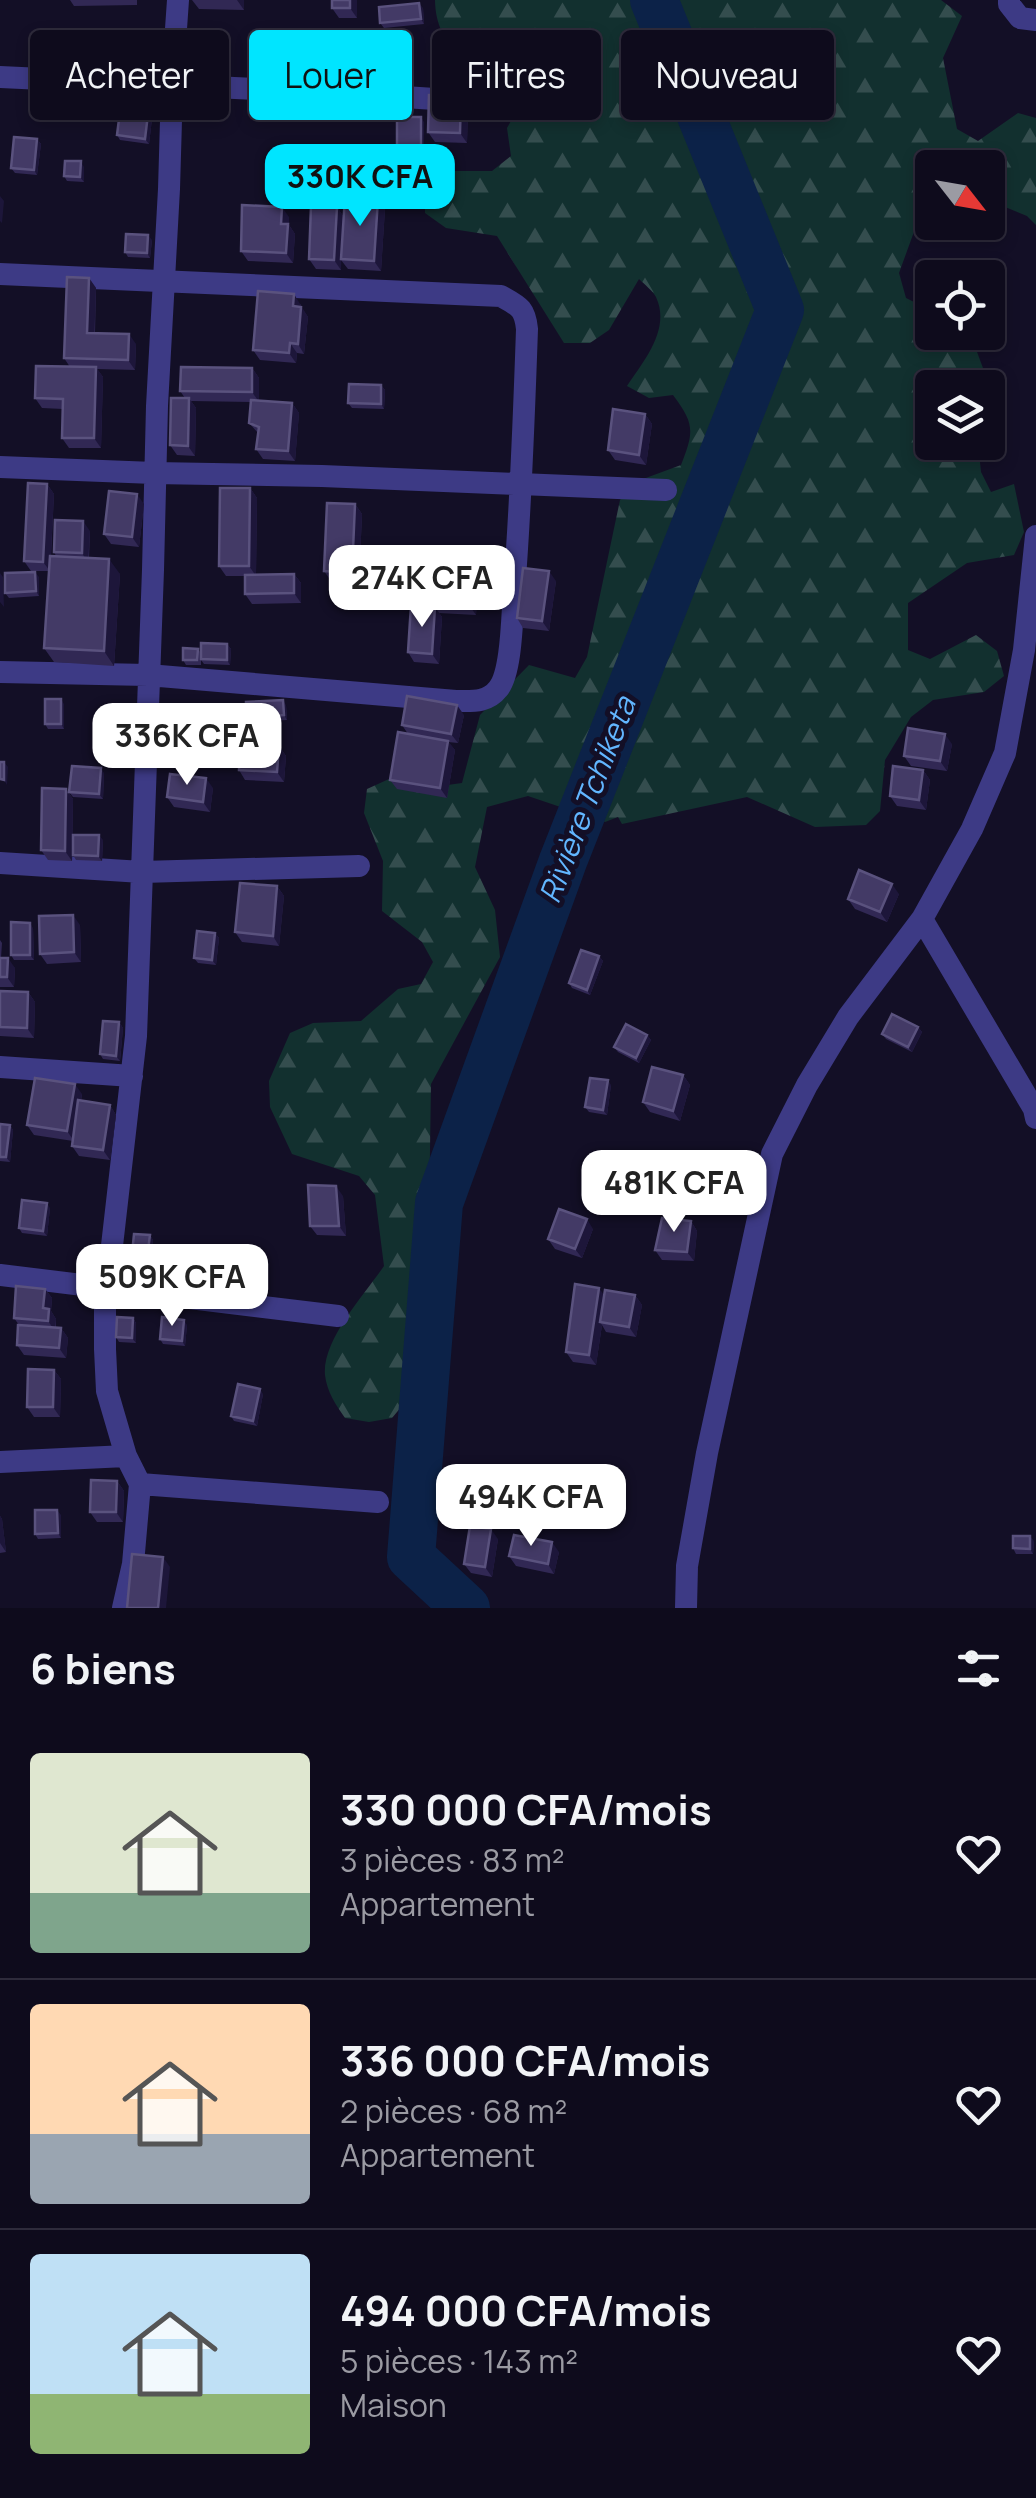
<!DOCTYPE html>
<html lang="fr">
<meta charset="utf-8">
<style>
:root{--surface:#0e0b1c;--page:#171425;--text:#f1f3f6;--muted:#9b9ba3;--line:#2e2b3b;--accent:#00e5ff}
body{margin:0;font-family:Manrope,sans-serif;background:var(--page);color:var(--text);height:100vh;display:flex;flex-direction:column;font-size:38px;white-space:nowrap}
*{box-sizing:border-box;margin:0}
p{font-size:32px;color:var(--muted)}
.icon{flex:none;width:55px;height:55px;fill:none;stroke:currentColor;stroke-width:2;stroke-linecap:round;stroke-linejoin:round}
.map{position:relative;height:1608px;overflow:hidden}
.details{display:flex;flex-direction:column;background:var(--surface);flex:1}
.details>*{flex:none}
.hud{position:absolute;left:30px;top:30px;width:978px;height:90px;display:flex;gap:20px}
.needle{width:65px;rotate:121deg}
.controls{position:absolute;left:915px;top:150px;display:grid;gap:20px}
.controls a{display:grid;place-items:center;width:90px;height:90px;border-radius:10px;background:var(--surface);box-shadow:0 5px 15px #0003,0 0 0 2px var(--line);font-size:50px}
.price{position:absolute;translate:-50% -85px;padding:0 22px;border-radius:20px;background:#fff;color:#222;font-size:32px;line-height:65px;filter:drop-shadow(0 2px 5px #0008)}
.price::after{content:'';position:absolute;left:50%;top:60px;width:30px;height:22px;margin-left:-15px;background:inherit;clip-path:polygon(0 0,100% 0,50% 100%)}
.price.on{background:var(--accent);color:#111}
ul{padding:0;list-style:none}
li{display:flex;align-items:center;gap:30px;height:250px;padding:0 30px}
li+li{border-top:2px solid var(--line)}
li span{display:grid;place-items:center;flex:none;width:280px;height:200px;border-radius:10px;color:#555}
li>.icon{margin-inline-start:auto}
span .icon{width:120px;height:120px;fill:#fffc;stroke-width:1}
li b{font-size:42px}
h2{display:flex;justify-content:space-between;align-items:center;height:120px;padding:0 30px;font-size:42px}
.pill{padding:0 35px;border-radius:10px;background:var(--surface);box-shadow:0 5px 15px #0003,0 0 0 2px var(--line);font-size:35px;line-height:90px}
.pill.on{background:var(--accent);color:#111}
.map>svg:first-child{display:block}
.forest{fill:url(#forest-firs)}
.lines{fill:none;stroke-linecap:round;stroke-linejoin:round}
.river{stroke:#0c2248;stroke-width:48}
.street{stroke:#3d3a85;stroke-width:22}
.wall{fill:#312854}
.shaded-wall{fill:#1d163a}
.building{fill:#433a66;stroke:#5a527e;stroke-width:2.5}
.labels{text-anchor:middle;stroke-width:10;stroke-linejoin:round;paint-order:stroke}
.water-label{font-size:30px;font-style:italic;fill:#62b6ff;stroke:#130f26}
</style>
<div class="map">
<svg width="1036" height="1608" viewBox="0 0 1036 1608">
<defs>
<pattern id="forest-firs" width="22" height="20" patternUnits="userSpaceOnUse" patternTransform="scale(2.5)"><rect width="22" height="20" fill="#12302f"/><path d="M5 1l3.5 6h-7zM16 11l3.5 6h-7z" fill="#344d4e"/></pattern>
</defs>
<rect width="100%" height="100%" fill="#130f26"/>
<!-- forest -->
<path class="forest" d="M435,0H941L962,16L943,58L957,129L978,141L1018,113L1036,118V225L1027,216L988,200V168H932V214L915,229L899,273L906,298L932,311V332L970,333L987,379L982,387L932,388V442L978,443L981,472L991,492L1014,484L1024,532L1014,555L967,563L908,603V650L930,659L976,635L997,651L1004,676L984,692L933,700L911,717L885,760L880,811L866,825L815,827L747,797L622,824L618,817L605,822L528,796L487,807L475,867L495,910L500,957L431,1084L428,1281L407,1400L392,1418L369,1422L345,1418C336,1405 327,1392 325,1375C322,1340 365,1294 384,1266L375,1195L359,1176L292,1154L270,1107L269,1081L290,1033L313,1023L361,1021L398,989L421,984L433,962L422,942L382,911L383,861L364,813L367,789L389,779L412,790L462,783L480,715L529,665L575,678L587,657L620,500L635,482L681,465C694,432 695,424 673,395L649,398L627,386C644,361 671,329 656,297C653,291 644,284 639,279L609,330L590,343H564L497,236L446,228L425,213V189L442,171H492L511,156L507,128L520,105L516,81C475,61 436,53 435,0Z"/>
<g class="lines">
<!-- river -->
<path class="river" d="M466,1608L411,1557L439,1203L563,861L780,310L654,0"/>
<!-- street -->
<path class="street" d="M1009,0V4L1020,18L1036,20
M0,77L344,93L495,103
M0,274L501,296C519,306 525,308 527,329C524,417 521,504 514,591C512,614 512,673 498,689C487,703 472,701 456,701L148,675L0,672
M0,467L154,473L322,476L666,490
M0,863L142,872L359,866
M922,919L1034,1109L1036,1118
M0,1067L132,1076
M0,1275L338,1316
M0,1462L126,1456
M140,1484L378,1502
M123,1608L133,1564L140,1484L126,1456L107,1391L105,1349V1288L110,1263L136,1036L153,570L157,406L169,189L172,86L178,0
M686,1608L687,1566L707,1453L772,1154L807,1085L848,1017L922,919L972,829L1005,753L1024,650L1036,536"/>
</g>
<!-- wall -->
<path class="wall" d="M70,0H137V5L74,6Z
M192,0H244V10L199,9Z
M332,0H357V18H339L332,8Z
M423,8L424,24L384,28L380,23Z
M468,106L467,143L435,142L428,132Z
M152,119L149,144L120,140L117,135Z
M424,122V153H400L397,148Z
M37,139L41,144L37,175L15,173L11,168Z
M404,160L403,190L361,189L354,179Z
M84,167V182L67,181L64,176Z
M308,190L306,208L280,206L276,201Z
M378,199L385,209L381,271L348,269L341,260V270L316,269L309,259L337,207L343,216Z
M289,217V225L295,234L293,263L248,261L241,251Z
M152,240L150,258L128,257L125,252Z
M89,278L96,288L95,333L136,344L135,370L97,369L103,377L101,448H69L62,438L63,409L42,408L35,398L70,367L64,358Z
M301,304V307L308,317L304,354L297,353L296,363L260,360L253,350Z
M252,368L259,378V401L292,403L299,413L295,461L263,459L256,449L258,433L249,423L251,402L191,401L196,408L195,456L177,455L170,445L185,398L180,391Z
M381,385L385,390L384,409L352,408L348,403Z
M645,414L652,424L646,465L615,460L608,450Z
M47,484L54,494L51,556H56L54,552L90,531L89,558L120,574L114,666L54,662L44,648L49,571H31L24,561Z
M250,488L257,498L256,574H294L301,583V603L252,604L245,594V576H226L219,566Z
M144,504L139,547L111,544L104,534Z
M355,504L362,514L359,583L331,581L324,571Z
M432,570L471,572L478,582L476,615L439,613L442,617L439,664L414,662L408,652L412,605L409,602Z
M39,577V596L9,598L5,593Z
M556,581L549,631L523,628L517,618Z
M227,644L231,649L230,665L204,664L201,660V665H186L183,660L198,649L201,653Z
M64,704V729H48L45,724Z
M286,705L287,720L250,722L246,717Z
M464,715L458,743L448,742L455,750L447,798L397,789L390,780L408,734L402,725Z
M952,744L947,771L911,766L904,756Z
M279,746L286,756L284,782L245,780L239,770Z
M923,770L930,780L926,810L897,806L890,796Z
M104,773L103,799L73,797L69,792Z
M213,788L210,812L174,807L167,797Z
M66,789L73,799L72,861L48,860L41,850Z
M103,840L102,861L76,860L73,855Z
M277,886L284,896L279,946L242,942L235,932Z
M899,894L887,922L855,909L848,899Z
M80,925L81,962L47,964L40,954Z
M33,928L34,960H14L11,955Z
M215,933L219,938L216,965L198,963L194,958Z
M0,940L2,943L1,958L15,968L14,987H0Z
M599,956L603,961L590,995L572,988L569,983Z
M0,991L28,992L35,1002L34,1038L0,1036Z
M119,1022L123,1028L120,1061L103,1059L100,1054Z
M918,1027L922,1032L912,1052L886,1039L882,1034Z
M647,1035L651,1040L639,1063L618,1052L614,1047Z
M683,1075L690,1085L680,1121L650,1112L643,1102Z
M611,1085L607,1115L589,1112L585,1107Z
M82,1094L81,1101L110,1105L116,1115L110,1160L79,1156L72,1146L73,1141L34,1135L27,1125Z
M0,1124L10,1125L13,1130L10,1162L0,1161Z
M343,1196L346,1236L317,1235L310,1226Z
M50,1208L47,1236L22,1233L19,1228Z
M691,1221L697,1231L694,1261L662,1260L655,1250Z
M593,1229L582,1258L555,1249L548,1239Z
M150,1235L153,1240L149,1271L134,1269L131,1264Z
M45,1289L52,1298L51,1311L56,1319V1328H61L68,1338L66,1358L24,1355L17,1345L19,1325L14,1318Z
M604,1295H635L642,1305L636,1337L606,1332L602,1325L596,1365L573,1362L566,1352Z
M133,1318L136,1323V1343L119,1342L116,1337Z
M187,1325L185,1346L163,1344L160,1339Z
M54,1370L61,1379L60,1417H34L27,1407Z
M263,1394L257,1426L234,1421L231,1416Z
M117,1481L124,1491L123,1522H97L90,1512Z
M61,1515V1538L38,1539L35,1534Z
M0,1516L2,1519L6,1552L0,1553Z
M498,1539L492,1577L471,1573L464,1564Z
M1034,1541L1033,1554H1016L1013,1548Z
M559,1552L554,1574L516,1566L509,1556Z"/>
<!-- shaded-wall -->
<path class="shaded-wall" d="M237,0H244V10Z
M350,0H357V18L350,8Z
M419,3L423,8L424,24L421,19Z
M461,96L468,106L467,143L460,133Z
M148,114L152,119L149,144L145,139Z
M421,117L424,122V153L421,148Z
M37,139L41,144L37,175L34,170Z
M397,150L404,160L403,190L397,180Z
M81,161L84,167V182L80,177Z
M304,185L308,190L306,208L303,203Z
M0,196L4,201L2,223L0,221Z
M378,199L385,209L381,271L374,261Z
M282,207L289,217V225L295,234L293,263L286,253L281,224Z
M337,207L343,216L341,270L334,260Z
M148,235L152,240L150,258L147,253Z
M89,278L96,288L94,343L87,333Z
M294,294L308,317L304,354L298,344L293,306Z
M129,334L136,344L135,370L128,360Z
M290,343L297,353L296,363L289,353Z
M96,367L103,377L101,448L94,438Z
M252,368L259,378V402L252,392Z
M381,385L385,390L384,409L381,404Z
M189,398L196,408L195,456L188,446Z
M292,403L299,413L295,461L288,451Z
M645,414L652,424L646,465L639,455Z
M47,484L54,494L50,571L43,562Z
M250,488L257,498L256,576L249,566Z
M137,494L144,504L139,547L132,537Z
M355,504L362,514L359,583L352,573Z
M83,521L90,531L88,563L82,553Z
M109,559L120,574L114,666L104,651Z
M549,571L556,581L549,631L542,621Z
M35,572L39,577V596L36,591Z
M471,572L478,582L476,615L469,605Z
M0,573L3,577L4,607L0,602Z
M294,574L301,583V603L294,593Z
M435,607L442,617L439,664L432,654Z
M227,644L231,649L230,665L227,660Z
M61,699L64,704V729L61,724Z
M283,700L286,705L287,720L284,715Z
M457,705L464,715L458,743L451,734Z
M945,734L952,744L947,771L940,761Z
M448,741L455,750L447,798L440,788Z
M279,746L286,756L284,782L277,772Z
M4,762L8,767L7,785L4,780Z
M101,768L104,773L103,799L99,794Z
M923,770L930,780L926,810L919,800Z
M206,778L213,788L210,812L203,802Z
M66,789L73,799L72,861L65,851Z
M99,835L103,840L102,861L98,856Z
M892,884L899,894L887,922L880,912Z
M277,886L284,896L279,946L273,936Z
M73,915L80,925L81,962L74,952Z
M30,923L33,928L34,960L30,955Z
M215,933L219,938L216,965L212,960Z
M599,956L603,961L590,995L587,990Z
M8,958L15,968L14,987L7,977Z
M28,992L35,1002L34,1038L27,1028Z
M119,1022L123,1028L120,1061L116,1056Z
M918,1027L922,1032L912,1052L908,1047Z
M647,1035L651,1040L639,1063L636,1058Z
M683,1075L690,1085L680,1121L673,1111Z
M608,1080L611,1085L607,1115L603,1110Z
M75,1084L82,1094L74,1141L67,1131Z
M110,1105L116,1115L110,1160L103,1150Z
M10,1125L13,1130L10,1162L6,1157Z
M336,1186L343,1196L346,1236L339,1226Z
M47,1203L50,1208L47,1236L43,1231Z
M587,1219L593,1229L582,1258L575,1249Z
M691,1221L697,1231L694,1261L687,1252Z
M150,1235L153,1240L149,1271L146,1266Z
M599,1288L606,1298L600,1322L602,1325L596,1365L589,1355Z
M45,1289L52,1298L51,1311L56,1319L55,1331L48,1321L43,1308Z
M635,1295L642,1305L636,1337L629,1327Z
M133,1318L136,1323V1343L132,1338Z
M184,1320L187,1325L185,1346L182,1341Z
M61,1328L68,1338L66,1358L59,1348Z
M54,1370L61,1379L60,1417L53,1407Z
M260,1389L263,1394L257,1426L253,1421Z
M117,1481L124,1491L123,1522L116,1512Z
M57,1510L61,1515V1538L58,1533Z
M0,1516L2,1519L6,1552L0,1543Z
M491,1529L498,1539L492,1577L485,1567Z
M1030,1536L1034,1541L1033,1554L1030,1549Z
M552,1542L559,1552L554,1574L548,1564Z
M163,1557L170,1567L166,1608H158Z"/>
<!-- building -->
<path class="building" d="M332,0H350V8H332Z
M419,3L421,19L380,23L379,7Z
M429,95L461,96L460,133L428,132Z
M120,111L148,114L145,139L117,135Z
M397,117H421V148H397Z
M14,137L37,139L34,170L11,168Z
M354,150H397V180L354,179Z
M65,161H81L80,177L64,176Z
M278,184L304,185L303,203L276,201Z
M345,197L378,199L374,261L341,259Z
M242,205L282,207L281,224H288L286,253L241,251Z
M311,206L337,207L334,260L309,259Z
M126,234L148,235L147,253L125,252Z
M67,277L89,278L87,333L129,334L128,360L64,358Z
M258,291L294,294L293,306L301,307L298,344L290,343L289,353L253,350Z
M36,366L96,367L94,438H62L63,399L35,398Z
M181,367L252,368V392L180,391Z
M349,384L381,385V404L348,403Z
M171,398H189L188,446L170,445Z
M251,400L292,403L288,451L256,449L259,427L249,423Z
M613,409L645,414L639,455L608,450Z
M28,483L47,484L43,562L24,561Z
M220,488H250L249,566H219Z
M109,491L137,494L132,537L104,534Z
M327,503L355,504L352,573L324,571Z
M55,520L83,521L82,553L54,552Z
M50,556L109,559L104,651L44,648Z
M412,564L429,565L432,570L471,572L469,605L409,602Z
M523,568L549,571L542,621L517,618Z
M35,572L36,591L5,593V573Z
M294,574V593L245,594V575Z
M411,605L435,607L432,654L408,652Z
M201,643L227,644V660L201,659Z
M183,648L198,649L197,660H183Z
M407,696L457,705L451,734L402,725Z
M45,699H61V724H45Z
M283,700L284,715L246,717V702Z
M908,728L945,734L940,761L904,756Z
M398,732L448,741L440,788L390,780Z
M240,743L279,746L277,772L239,770Z
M0,762H4V780L0,779Z
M72,766L101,768L99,794L69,792Z
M893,766L923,770L919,800L890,796Z
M170,774L206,778L203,802L167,797Z
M42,788L66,789L65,851L41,850Z
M73,835H99L98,856L73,855Z
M859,870L892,884L880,912L848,899Z
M240,883L277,886L273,936L235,932Z
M73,915L74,952L40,954L39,916Z
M11,922L30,923V955H11Z
M197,931L215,933L212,960L194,958Z
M581,950L599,956L587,990L569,983Z
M0,958H8L7,977H0Z
M0,991L28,992L27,1028L0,1027Z
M892,1014L918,1027L908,1047L882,1034Z
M103,1021L119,1022L116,1056L100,1054Z
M626,1024L647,1035L636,1058L614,1047Z
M652,1067L683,1075L673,1111L643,1102Z
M35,1078L75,1084L67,1131L27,1125Z
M590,1078L608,1080L603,1110L585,1107Z
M78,1100L110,1105L103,1150L72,1146Z
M0,1124L10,1125L6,1157H0Z
M308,1185L336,1186L339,1226H310Z
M22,1200L47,1203L43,1231L19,1228Z
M559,1209L587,1219L575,1249L548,1239Z
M662,1218L691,1221L687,1252L655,1250Z
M134,1234L150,1235L146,1266L131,1264Z
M575,1284L599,1288L589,1355L566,1352Z
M16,1286L45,1289L43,1308L49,1309L48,1321L14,1318Z
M605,1290L635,1295L629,1327L600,1322Z
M117,1317L133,1318L132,1338L116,1337Z
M162,1317L184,1320L182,1341L160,1339Z
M18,1325L61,1328L59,1348L17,1345Z
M28,1369L54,1370L53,1407H27Z
M238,1384L260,1389L253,1421L231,1416Z
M91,1480L117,1481L116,1512H90Z
M35,1510H57L58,1533L35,1534Z
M470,1526L491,1529L485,1567L464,1564Z
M514,1535L552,1542L548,1564L509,1556Z
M1013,1536H1030V1549L1013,1548Z
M132,1554L163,1557L158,1608H127Z"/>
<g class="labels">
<!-- water labels -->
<g class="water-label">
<text transform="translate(588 800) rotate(-69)" y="10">Rivière Tchiketa</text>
</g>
</g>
</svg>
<div class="controls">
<a><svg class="needle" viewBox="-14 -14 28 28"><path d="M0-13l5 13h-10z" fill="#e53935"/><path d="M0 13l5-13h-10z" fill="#9b9ba3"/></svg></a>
<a><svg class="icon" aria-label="locate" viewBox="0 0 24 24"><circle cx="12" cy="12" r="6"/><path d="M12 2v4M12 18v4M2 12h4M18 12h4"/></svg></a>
<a><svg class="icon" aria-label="layers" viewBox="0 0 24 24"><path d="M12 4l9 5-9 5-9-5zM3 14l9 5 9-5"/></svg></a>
</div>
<b class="price on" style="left:360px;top:229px">330K CFA</b>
<b class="price" style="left:422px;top:630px">274K CFA</b>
<b class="price" style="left:187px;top:788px">336K CFA</b>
<b class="price" style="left:674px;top:1235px">481K CFA</b>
<b class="price" style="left:172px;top:1329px">509K CFA</b>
<b class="price" style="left:531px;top:1549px">494K CFA</b>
<div class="hud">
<a class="pill">Acheter</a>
<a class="pill on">Louer</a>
<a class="pill">Filtres</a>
<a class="pill">Nouveau</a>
</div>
</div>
<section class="details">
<h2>6 biens<svg class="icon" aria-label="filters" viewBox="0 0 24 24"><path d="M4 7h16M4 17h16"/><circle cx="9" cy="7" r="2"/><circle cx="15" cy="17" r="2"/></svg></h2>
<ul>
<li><span style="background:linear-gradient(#dfe7d0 70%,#7fa58c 0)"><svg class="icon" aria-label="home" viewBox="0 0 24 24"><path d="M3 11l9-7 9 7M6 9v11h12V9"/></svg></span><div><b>330 000 CFA/mois</b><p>3 pièces · 83 m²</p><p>Appartement</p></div><svg class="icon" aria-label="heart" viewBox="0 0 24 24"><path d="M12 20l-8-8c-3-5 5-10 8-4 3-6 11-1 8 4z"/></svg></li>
<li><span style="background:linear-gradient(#ffd9b3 65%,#9aa5b1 0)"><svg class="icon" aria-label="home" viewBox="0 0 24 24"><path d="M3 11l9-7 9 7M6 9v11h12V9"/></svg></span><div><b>336 000 CFA/mois</b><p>2 pièces · 68 m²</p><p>Appartement</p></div><svg class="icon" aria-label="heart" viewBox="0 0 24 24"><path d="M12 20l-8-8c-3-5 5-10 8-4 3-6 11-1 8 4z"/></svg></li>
<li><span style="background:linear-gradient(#bfe0f5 70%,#8fb573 0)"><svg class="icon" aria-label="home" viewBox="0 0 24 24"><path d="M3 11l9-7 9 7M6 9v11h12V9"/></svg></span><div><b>494 000 CFA/mois</b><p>5 pièces · 143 m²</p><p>Maison</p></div><svg class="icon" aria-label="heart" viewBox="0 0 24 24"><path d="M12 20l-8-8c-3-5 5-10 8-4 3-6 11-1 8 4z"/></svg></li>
</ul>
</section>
